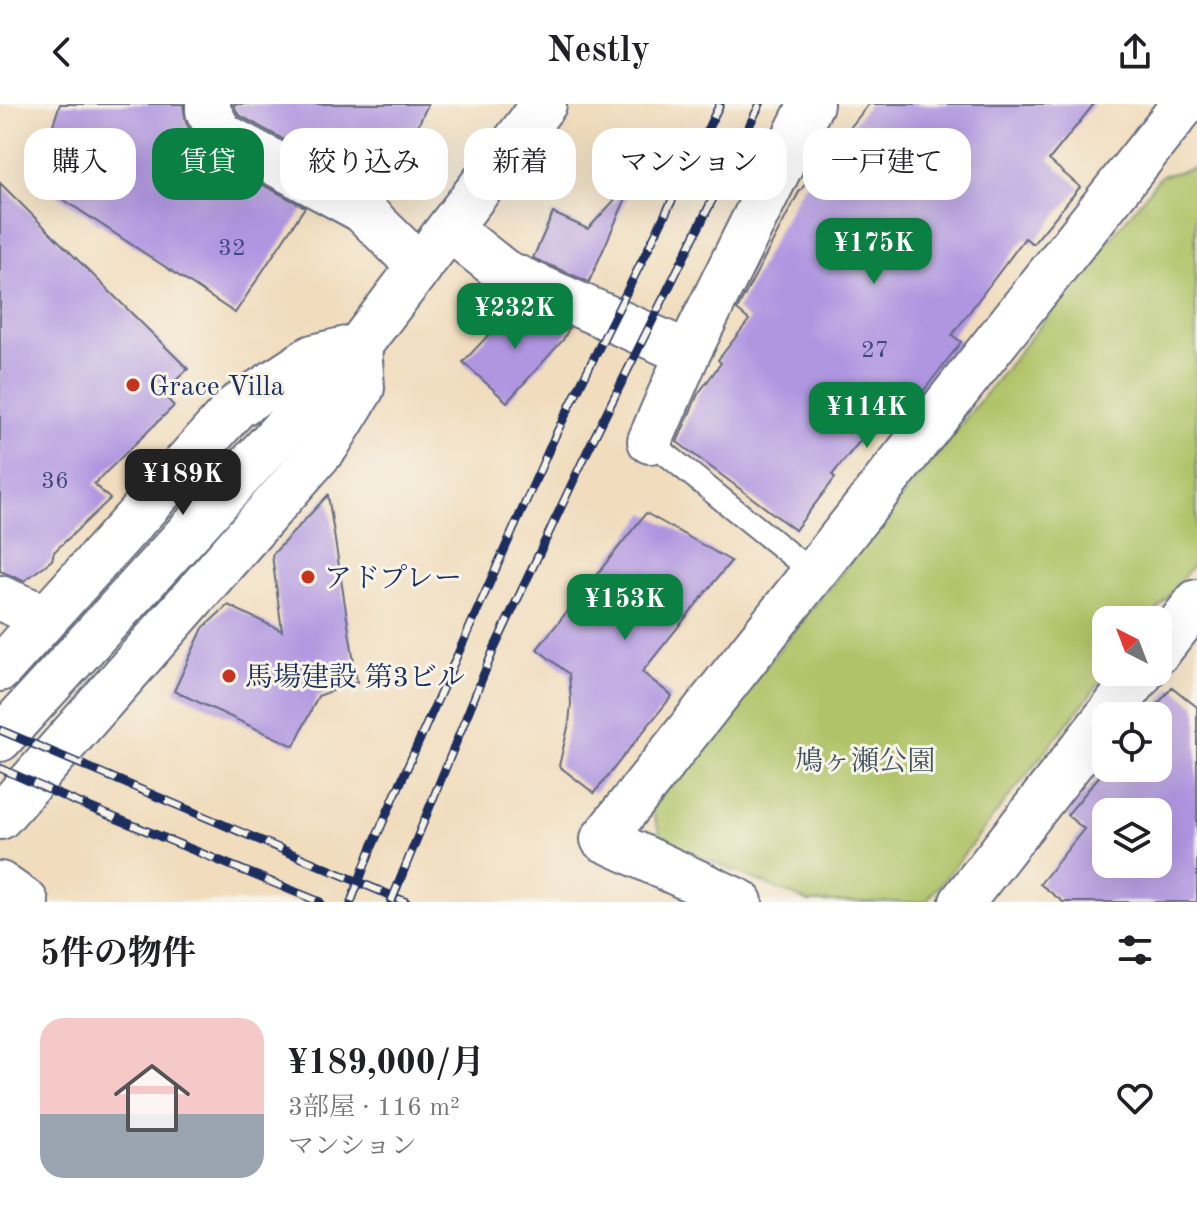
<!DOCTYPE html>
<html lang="ja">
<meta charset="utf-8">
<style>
:root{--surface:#fff;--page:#f2f2f2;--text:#202124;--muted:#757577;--accent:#0b8043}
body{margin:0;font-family:"Old Standard TT","Noto Serif JP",serif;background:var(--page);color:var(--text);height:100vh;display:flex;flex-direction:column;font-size:30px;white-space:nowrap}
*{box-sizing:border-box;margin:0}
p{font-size:26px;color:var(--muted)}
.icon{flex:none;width:44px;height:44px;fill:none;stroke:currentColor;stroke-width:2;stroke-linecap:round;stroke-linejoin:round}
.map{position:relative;height:798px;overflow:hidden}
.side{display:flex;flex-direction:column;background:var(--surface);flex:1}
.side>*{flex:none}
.top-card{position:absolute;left:24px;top:24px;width:1150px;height:72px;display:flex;gap:16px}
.needle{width:52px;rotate:318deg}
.controls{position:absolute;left:1092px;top:502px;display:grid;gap:16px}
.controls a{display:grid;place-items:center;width:80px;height:80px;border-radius:16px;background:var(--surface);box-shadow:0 8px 32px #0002;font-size:40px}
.price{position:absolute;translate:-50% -68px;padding:0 18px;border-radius:16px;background:var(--accent);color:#fff;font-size:26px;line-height:52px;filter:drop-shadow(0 2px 4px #0008)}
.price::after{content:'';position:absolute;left:50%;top:48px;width:24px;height:18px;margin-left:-12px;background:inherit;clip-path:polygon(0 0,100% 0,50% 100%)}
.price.on{background:#222;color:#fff}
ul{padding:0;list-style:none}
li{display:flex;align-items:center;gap:24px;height:200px;padding:0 40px}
li span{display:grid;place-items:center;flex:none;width:224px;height:160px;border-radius:24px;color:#555}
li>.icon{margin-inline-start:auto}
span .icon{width:96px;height:96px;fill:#fffc;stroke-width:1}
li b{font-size:34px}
h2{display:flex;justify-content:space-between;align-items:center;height:96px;padding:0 40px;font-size:34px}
.pill{padding:0 28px;border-radius:24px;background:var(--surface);box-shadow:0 8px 32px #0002;font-size:28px;line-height:72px}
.pill.on{background:var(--accent);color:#fff}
header{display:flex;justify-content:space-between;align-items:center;height:104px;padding:0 40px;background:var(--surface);font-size:36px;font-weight:700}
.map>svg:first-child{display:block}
.green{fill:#b0c367;stroke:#667962;stroke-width:2}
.building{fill:#b096e1;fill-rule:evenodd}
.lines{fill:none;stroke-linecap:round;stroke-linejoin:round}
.service-casing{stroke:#666c80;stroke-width:26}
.minor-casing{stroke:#666c80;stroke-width:48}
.tertiary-casing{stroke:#666c80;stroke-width:48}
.service{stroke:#fff;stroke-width:22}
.minor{stroke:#fff;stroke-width:44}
.tertiary{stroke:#fff;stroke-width:44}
.rail-casing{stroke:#1b2f5e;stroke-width:9}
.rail{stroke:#f7f3e8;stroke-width:6;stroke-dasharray:18;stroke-linecap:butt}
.poi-dot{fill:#c8321e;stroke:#f7f3e8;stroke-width:3}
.labels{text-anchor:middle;stroke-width:6;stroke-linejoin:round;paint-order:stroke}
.number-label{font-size:24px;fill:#40497f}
.poi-label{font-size:28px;fill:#1b2f5e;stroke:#f7f3e8;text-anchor:start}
.park-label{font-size:28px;fill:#405460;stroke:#f7f3e8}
</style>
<header><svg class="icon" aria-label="back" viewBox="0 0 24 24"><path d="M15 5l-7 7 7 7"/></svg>Nestly<svg class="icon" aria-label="share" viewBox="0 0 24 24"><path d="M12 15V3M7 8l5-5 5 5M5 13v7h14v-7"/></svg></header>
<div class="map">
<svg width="1197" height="798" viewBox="0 0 1197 798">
<rect width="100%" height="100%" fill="#f7f3e8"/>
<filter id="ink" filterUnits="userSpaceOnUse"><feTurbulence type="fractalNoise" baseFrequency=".0125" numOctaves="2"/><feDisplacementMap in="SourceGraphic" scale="16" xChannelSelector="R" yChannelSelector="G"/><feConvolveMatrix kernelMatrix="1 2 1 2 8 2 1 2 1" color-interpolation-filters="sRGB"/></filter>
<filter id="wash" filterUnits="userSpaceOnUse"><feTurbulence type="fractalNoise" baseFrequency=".006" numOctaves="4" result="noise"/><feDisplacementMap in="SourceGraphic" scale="32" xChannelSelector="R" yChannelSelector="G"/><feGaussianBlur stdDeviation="1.8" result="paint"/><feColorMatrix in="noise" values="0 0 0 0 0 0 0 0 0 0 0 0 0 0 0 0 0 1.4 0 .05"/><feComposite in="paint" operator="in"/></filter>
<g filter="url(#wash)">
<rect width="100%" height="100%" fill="#f1ddbe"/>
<!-- green -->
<path class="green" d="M1195,64L1197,456L1149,516H1106L1108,568L926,798H809L663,737L651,705L1161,72Z"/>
<g id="blocks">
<!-- building -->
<path class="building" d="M60,0H183L186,19L199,42L208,52L305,103L235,209L34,76Z
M233,0H428L396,69L389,65L376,86L239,11Z
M869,0H1094L1049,56L1080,83L1033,140L1025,134L952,231L961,238L905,311L891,299L832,371L835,374L795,426L677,338L698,290L721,259L718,256L749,216L737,206L799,88Z
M0,79L188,265L162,289L174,302L94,380L110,395L54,448L52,456L24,477L0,467Z
M620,90L626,94L589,178L533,154L553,109L588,125Z
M517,201L569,224L563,236L507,298L463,258Z
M328,391L357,578L318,592L294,642L174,587L203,524L228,501L282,527L272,451Z
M646,409L731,457L642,568L672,592L594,689L559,662L569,619L571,599L569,570L537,545Z
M1172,583L1197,603V798H1063L1040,780L1084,725L1067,711L1106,664H1158V612H1148ZM1106,708H1158V760H1106Z"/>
</g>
</g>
<g filter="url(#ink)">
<use href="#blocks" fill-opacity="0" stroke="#666c80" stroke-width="2"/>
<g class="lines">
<defs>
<path id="service" d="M650,337L813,469"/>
<path id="minor" d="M208,0V7L221,30L362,106L420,163
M450,125L504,168L688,249
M650,337L688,249L811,0
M0,494L47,514
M1158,548L1197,498
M0,565L236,303L313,253L359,242L362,284L327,341L0,713
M1108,612L1142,568
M0,780L26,798
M740,798L603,735L1184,0
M962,798L1106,614"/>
<path id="tertiary" d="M0,635L359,242L544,0"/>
</defs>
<!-- service casing -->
<use href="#service" class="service-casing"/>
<!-- minor casing -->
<use href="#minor" class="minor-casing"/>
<!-- tertiary casing -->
<use href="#tertiary" class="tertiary-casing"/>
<!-- service -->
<use href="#service" class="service"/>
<!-- minor -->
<use href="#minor" class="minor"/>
<!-- tertiary -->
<use href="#tertiary" class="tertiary"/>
<defs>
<path id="rail" d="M0,626L406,798
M0,664L69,695L320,798
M351,798L371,745L555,332L720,0
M391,798L494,545L587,348L760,0"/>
</defs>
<!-- rail casing -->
<use href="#rail" class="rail-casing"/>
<!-- rail -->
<use href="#rail" class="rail"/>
</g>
</g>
<!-- markers -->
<g class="poi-dot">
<circle cx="133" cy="281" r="8"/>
<circle cx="308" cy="473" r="8"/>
<circle cx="229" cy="572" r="8"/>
</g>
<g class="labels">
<!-- number labels -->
<g class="number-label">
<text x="232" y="151">32</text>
<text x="875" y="253">27</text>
<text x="55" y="384">36</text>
</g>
<!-- poi labels -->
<g class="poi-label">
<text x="149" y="291">Grace Villa</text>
<text x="324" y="483">アドプレー</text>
<text x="245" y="582">馬場建設 第3ビル</text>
</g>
<!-- park labels -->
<g class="park-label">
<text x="865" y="666">鳩ヶ瀬公園</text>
</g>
</g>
</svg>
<div class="controls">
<a><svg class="needle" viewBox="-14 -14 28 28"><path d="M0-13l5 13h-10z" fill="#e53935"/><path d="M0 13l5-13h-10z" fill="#757577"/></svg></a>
<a><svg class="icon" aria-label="locate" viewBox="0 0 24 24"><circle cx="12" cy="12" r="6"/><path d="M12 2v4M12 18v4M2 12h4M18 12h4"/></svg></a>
<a><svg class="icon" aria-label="layers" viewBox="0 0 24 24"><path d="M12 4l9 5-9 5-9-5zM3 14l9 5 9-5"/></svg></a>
</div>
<b class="price" style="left:874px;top:182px">¥175K</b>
<b class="price" style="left:515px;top:247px">¥232K</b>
<b class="price" style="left:867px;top:346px">¥114K</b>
<b class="price on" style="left:183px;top:413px">¥189K</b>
<b class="price" style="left:625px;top:538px">¥153K</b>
<div class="top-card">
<a class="pill">購入</a>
<a class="pill on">賃貸</a>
<a class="pill">絞り込み</a>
<a class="pill">新着</a>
<a class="pill">マンション</a>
<a class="pill">一戸建て</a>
</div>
</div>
<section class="side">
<h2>5件の物件<svg class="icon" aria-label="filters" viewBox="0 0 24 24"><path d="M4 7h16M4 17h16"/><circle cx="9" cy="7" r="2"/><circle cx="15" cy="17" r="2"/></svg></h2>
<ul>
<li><span style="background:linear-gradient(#f6c9c9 60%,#9aa5b1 0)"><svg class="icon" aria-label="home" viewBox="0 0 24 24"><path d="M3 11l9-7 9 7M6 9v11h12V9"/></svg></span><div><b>¥189,000/月</b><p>3部屋 · 116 m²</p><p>マンション</p></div><svg class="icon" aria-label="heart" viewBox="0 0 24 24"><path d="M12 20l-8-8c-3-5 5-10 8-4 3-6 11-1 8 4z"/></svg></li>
</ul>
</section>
